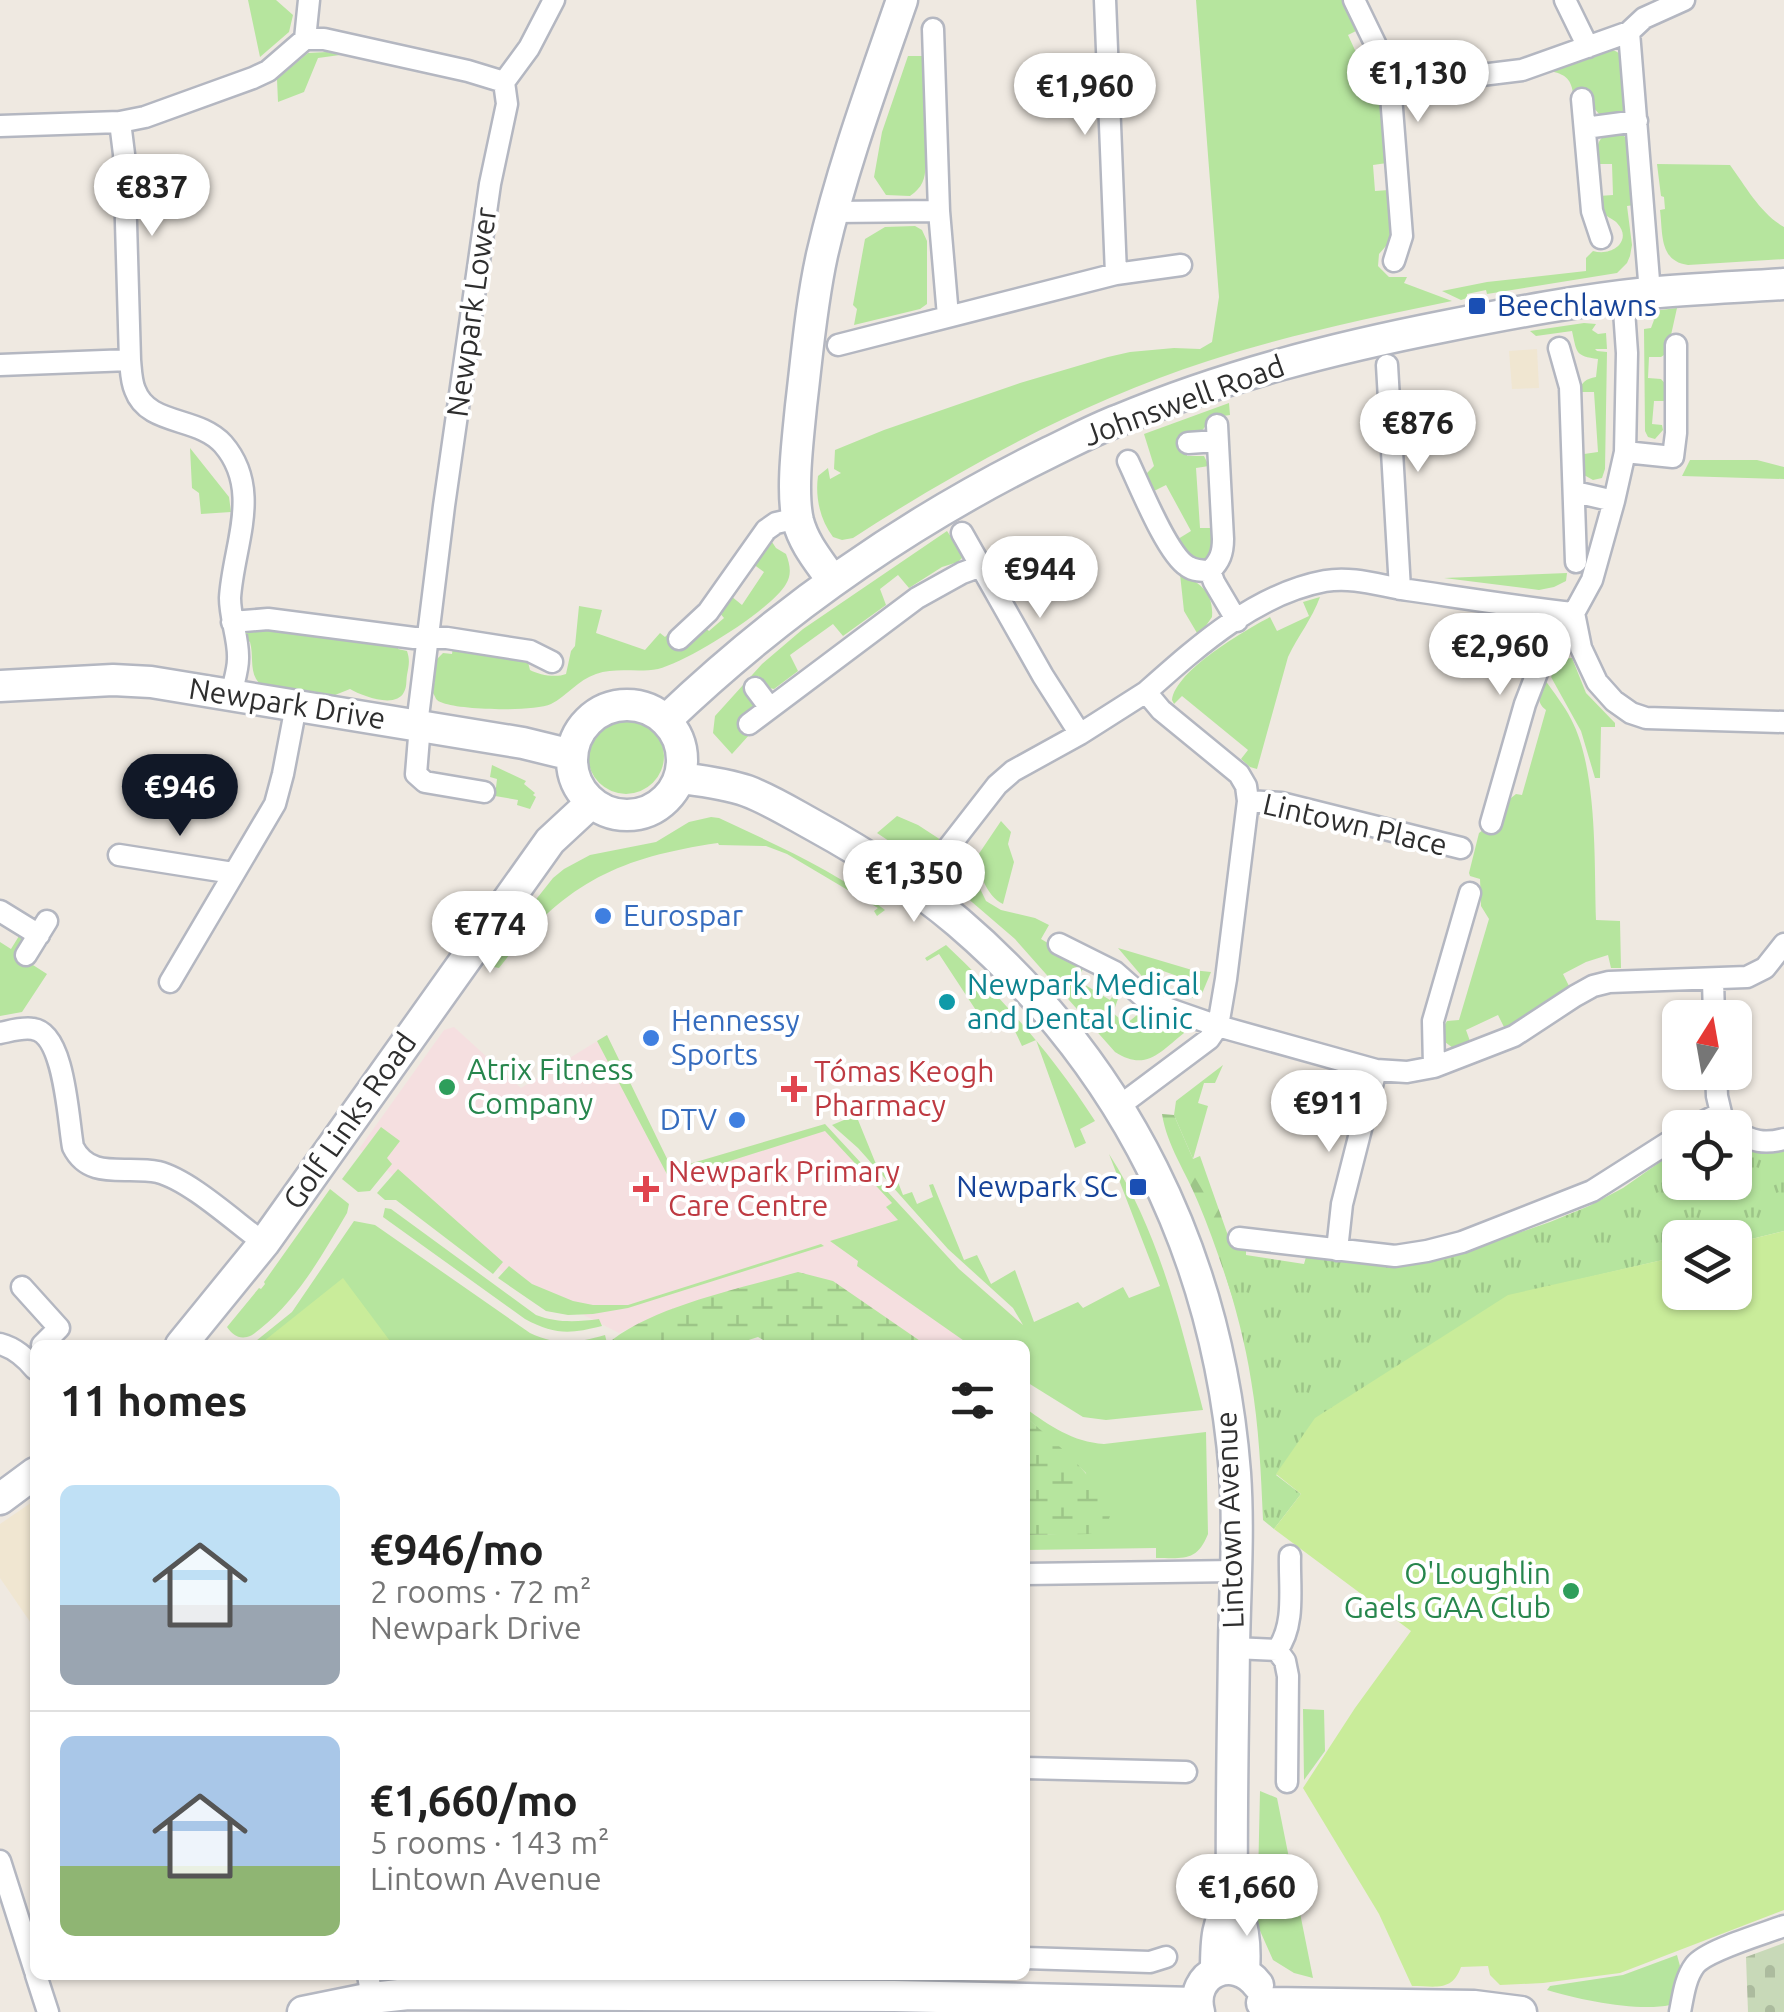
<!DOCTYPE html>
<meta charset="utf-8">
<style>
:root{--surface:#fff;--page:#f6f6f6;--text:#222;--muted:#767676;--line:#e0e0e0;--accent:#111827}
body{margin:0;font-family:Ubuntu,sans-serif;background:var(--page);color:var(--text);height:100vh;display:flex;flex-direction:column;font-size:38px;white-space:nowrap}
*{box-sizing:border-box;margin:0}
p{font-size:32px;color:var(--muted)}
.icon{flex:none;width:55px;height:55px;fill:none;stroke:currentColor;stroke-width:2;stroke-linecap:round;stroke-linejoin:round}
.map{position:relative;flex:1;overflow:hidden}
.panel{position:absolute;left:30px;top:1340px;width:1000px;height:640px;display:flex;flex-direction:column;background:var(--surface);border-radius:15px;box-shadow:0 2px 8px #0004}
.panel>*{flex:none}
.needle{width:65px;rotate:11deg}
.tools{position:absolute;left:1662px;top:1000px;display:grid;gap:20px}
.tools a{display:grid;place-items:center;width:90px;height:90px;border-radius:15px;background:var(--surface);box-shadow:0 2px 8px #0004;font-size:50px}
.price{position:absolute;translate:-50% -85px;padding:0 22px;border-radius:35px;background:#fff;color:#222;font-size:32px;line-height:65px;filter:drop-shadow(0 2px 5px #0008)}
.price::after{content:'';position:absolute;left:50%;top:60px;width:30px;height:22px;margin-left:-15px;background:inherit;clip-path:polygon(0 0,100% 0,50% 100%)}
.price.current{background:var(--accent);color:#fff}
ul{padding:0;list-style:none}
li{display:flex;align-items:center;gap:30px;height:250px;padding:0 30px}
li+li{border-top:2px solid var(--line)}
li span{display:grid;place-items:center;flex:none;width:280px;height:200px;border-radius:15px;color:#555}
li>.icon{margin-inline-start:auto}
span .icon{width:120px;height:120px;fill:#fffc;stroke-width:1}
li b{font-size:42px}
h2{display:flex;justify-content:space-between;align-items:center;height:120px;padding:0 30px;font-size:42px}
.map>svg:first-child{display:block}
.education{fill:#f0e6d1}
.medical{fill:#f5dfe0}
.grass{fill:#b6e59e}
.forest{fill:url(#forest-firs)}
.wetland{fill:url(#wetland-marsh)}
.cemetery{fill:url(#cemetery-stones)}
.park{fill:url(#park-tufts)}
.pitch{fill:#c9ec9a}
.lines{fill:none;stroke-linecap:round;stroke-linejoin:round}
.street-casing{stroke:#b4b7c1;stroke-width:25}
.secondary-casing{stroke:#b4b7c1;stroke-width:35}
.street{stroke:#fff;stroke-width:20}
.secondary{stroke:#fff;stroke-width:30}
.transit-dot{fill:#1a4fb4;stroke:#fff;stroke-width:4}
.shop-dot{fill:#3f7fe0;stroke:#fff;stroke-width:4}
.culture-dot{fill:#0f9aa8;stroke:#fff;stroke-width:4}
.leisure-dot{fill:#2e9e5b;stroke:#fff;stroke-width:4}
.health-dot{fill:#e0444e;stroke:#fff;stroke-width:4}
.labels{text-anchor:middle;stroke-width:8;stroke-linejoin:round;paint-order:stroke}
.transit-label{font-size:30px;fill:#164399;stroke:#fff;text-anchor:start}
.street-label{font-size:30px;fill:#2e2e2e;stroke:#fff}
.shop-label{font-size:30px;fill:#366cbe;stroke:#fff;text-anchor:start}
.culture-label{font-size:30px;fill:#0d838f;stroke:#fff;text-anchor:start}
.leisure-label{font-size:30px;fill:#27864d;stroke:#fff;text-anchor:start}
.health-label{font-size:30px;fill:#be3a42;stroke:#fff;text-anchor:start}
</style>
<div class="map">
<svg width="1784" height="2012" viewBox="0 0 1784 2012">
<defs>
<pattern id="forest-firs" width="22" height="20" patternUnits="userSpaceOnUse" patternTransform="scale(2.5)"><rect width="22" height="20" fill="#b6e59e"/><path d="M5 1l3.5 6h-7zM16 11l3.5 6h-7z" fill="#9dc588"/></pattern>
<pattern id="wetland-marsh" width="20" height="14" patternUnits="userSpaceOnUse" patternTransform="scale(2.5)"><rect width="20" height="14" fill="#b6e59e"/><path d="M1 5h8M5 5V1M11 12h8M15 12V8" fill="none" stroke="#9dc588"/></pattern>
<pattern id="cemetery-stones" width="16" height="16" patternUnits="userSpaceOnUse" patternTransform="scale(2.5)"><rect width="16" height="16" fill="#c8d9b8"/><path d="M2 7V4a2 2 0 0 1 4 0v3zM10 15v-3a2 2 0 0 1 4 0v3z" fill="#acbb9e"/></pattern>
<pattern id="park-tufts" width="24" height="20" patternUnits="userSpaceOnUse" patternTransform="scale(2.5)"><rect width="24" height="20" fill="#b6e59e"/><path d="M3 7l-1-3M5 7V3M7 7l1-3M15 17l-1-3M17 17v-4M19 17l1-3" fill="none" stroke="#9dc588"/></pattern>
</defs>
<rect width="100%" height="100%" fill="#efe9e1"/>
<!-- education -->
<path class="education" d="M1537,349L1539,388L1512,389L1509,351Z
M35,1500V1629L0,1578V1524Z"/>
<!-- medical -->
<path class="medical" d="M454,1027L521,1088L607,1035L672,1169L825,1124L959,1269L1027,1328L1017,1345H926L903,1331L680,1306L619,1333L507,1276L398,1179L359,1149L444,1030Z"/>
<!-- grass -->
<path class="grass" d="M248,0H276L293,15L289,32L260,57Z
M1196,0H1346L1360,29L1348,35L1360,61L1373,56L1380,72L1387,163L1373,165L1375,191L1389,190L1393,238L1379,254L1378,266L1389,277H1407L1404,283L1452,301C1370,318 1287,335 1208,361C1082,402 964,466 853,538L842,540L833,537C820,520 815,497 818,476L828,468L830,479L841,473L834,469L835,450L884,430L1020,383L1108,357L1130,352L1174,348L1200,349L1212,342L1219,297Z
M1609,49C1616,51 1620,52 1623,59C1628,69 1627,100 1623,111L1614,115H1600L1592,106L1591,91L1573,93C1571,78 1564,74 1550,71Z
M327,52L340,55L318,58L304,92L278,102L277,79L308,53Z
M908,56H924L929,154L925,155C926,174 926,185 910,196L886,195L874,177L882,132Z
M1609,132L1621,134L1628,139L1634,205L1627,206L1632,245L1630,256L1627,263L1617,273L1487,294L1486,290L1467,294V298L1461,300L1442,291L1487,282L1586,271V258L1593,251C1613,257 1633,240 1617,223C1616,221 1603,214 1602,213L1599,196L1613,195L1612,164H1597C1597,150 1595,140 1609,132Z
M1657,164L1730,165C1746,187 1761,214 1784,227V259L1688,265C1659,261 1663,234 1660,210L1665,209L1664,197L1661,196Z
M915,226L922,230L927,241V304L920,309L854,325L857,309L853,305L865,239L885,227Z
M1677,308L1667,353L1661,357H1649L1648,378L1661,379L1669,388V401H1654L1652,424L1662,425L1663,430L1655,439L1648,437L1645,431L1644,329L1651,328L1654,320L1648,314L1653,311Z
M1584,323L1596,324L1592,330L1598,334L1606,333L1607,349H1595L1597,351L1607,352L1605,469L1602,478L1593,480L1584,475L1582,466L1584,454L1598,452L1594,392H1579C1582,381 1586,379 1596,377L1598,359C1575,356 1577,353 1572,331L1536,336L1530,331Z
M1229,403L1230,415L1209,418C1205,431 1199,434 1186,438L1187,456H1204L1209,466L1196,468L1200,528H1213C1214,543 1215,554 1201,563L1188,557L1178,539L1191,531L1166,485L1152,492L1146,479L1147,473L1154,466L1144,434Z
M190,448L229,497L231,512L201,514L199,493L192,488Z
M1690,460H1757L1784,467V479L1682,476Z
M947,531L961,552L962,558L958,562L942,567L909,588L898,575L880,589L886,605L843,636L833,624L790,655L798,671L774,689L769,688L758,676L746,686L755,704L739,718L750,734L732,754L713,733L715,716L762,664L803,629Z
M772,542L776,548L786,554C790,564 792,575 786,584C771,610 687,662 658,669C638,673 616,667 596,674C578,680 567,696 551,704C533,712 462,710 443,703C435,700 437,700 433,693L437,659L443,653L452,654L453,647L527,658L530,670C539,675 556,678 566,674L571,651L575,646L579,606L602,610L596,633L645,650L660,633L665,637L669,633L680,647L704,627L709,631L724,618L718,611L731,596L742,605L764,572L753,564Z
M1567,573L1566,581L1554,587L1539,590L1444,578Z
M1180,574C1200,582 1214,593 1212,617L1203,630L1197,633L1184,611Z
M1320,597C1312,619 1298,636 1288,657L1257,769L1250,767L1241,759L1248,750L1182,696L1174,704L1172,700C1176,670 1244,631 1270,617L1277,631L1309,616L1303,602Z
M250,627L399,644L398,649L407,651C410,660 409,665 407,675C406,681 407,687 404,692C396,709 362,696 350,689L335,695L259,683C249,672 254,656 250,642L244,638V633Z
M1572,658L1586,693L1615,723V727H1601L1600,778H1595L1581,731L1551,677L1560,659Z
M1545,680C1554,693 1564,705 1571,719C1598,770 1594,863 1596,920L1620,921L1621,968H1611L1608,955L1586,962L1563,974L1569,986L1524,1018L1505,1029L1498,1015L1466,1030L1471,1044L1453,1048L1445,1042L1443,1028L1447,1021L1459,1020L1489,919L1481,906L1480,879L1470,876L1469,873L1479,833L1483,830L1496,834L1506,802L1516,794L1522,795L1546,710C1534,701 1541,692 1545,680Z
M588 756a38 38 0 1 1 76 0a38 38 0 1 1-76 0Z
M492,765L526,781L524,784L535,793L533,795L536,797L530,809L517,805L518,800L495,796L497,779L490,777Z
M897,816L918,825L941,840L939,847L970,868L986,901L1001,910L1035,918L1049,925L1041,939L1085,965L1077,980L1110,1000L1119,986L1120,993L1113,1013L1126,1024L1142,1011H1147L1142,1025L1162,1032L1167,1018L1184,1023V1033C1160,1052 1146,1072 1115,1052L1015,939L944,878L877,833Z
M711,817L719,818C776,845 835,870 885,910L877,916L874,911L878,908L787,854L766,846L719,845L718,843C615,858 562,885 499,968L484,965L553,878L564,869L590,855L656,842L689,822Z
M1001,821L1011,832L1008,844L1014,862L1003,904C985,895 985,877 972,864Z
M19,936L23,940L19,956L47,974L22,1012L0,1016V942L11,949Z
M946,945C1003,999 1053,1055 1095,1121L1080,1129L1086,1143L1075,1148L1036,1040L1022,1046L1005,1010L985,1024L939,954L927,961L925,958Z
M1118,948L1192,970L1211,972L1201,996L1193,998L1190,996L1194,982L1152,967L1146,981Z
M607,1035L672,1169L825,1124L959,1269L1023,1325L1013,1308L948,1249L858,1148L832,1125L856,1115L878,1169L891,1164L903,1195L912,1192L917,1204L933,1197L929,1185L933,1184L964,1260L977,1255L991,1284L1015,1270L1034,1322L1078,1302L1083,1308L1123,1287L1129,1298L1160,1286L1109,1154C1159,1232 1180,1321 1203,1410L1106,1420L1083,1417L1025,1381V1345H970L857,1266L858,1261L830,1241L898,1220L886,1207L892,1203L825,1131L670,1180L597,1041Z
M1223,1065L1215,1083H1204L1198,1103L1208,1106L1193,1159L1174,1115L1176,1101Z
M381,1127L400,1141L387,1158L392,1164L370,1191L358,1192L342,1179Z
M398,1169L503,1262L493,1274L396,1200H385L377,1193Z
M330,1189L349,1204L347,1213C322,1255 299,1298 260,1329C256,1332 252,1336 247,1337C238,1339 232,1334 227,1327L259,1288L261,1289L265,1284L264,1282Z
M385,1208L391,1209L536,1315C557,1323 577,1322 599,1319L602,1326C570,1334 555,1335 525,1319L383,1217Z
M354,1221L375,1225L530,1333C557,1346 577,1343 605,1335L607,1343L606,1345H251L292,1312Z
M821,1244L824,1246L628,1308L593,1314L568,1315L546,1311L498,1278L509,1266L532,1284L573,1301L593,1305H628Z
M1025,1408C1050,1426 1073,1442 1104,1444L1206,1432L1208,1534C1197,1562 1183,1558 1156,1558V1548L1025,1550V1535L1090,1533L1086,1473L1025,1416Z
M1303,1709L1324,1710L1325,1751L1304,1780Z
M1260,1791L1277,1798L1313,1978L1294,1973L1273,1960L1257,1924Z
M1677,1955L1680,1966L1670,2005C1639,2012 1580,2000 1547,1990L1550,1986L1623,1975Z"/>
<!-- forest -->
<path class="forest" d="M1162,1114L1174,1115L1193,1159L1200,1156L1232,1247L1266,1316L1236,1308C1224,1272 1213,1237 1198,1202C1186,1172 1167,1146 1162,1114Z"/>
<!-- wetland -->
<path class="wetland" d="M798,1272L833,1281L926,1345H772L758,1337L733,1345H606C648,1307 742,1288 798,1272Z
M1025,1416C1057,1445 1097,1474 1110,1516L1106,1527L1090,1534L1025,1535Z"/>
<!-- cemetery -->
<path class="cemetery" d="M1784,1943V2012H1748L1746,1957Z"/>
<!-- park -->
<path class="park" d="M1735,1143C1752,1152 1765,1153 1784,1148V1231L1735,1243V1238H1680V1256L1508,1296L1276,1475L1301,1494L1274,1529L1263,1520C1261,1473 1259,1427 1251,1380C1244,1334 1230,1289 1216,1244L1246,1248V1255L1304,1264L1306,1257L1425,1261L1454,1255L1550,1222L1589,1206L1623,1188L1680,1148V1182H1735Z"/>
<!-- pitch -->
<path class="pitch" d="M1784,1231V1910L1620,1973L1543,1983L1500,1985L1490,1975L1488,1966L1461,1967C1452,1992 1436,1986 1412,1986L1379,1914L1303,1788L1355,1708L1411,1631L1274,1529L1301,1494L1276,1474L1315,1418L1508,1295L1680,1256V1292H1735V1243Z
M343,1278L393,1345H259Z"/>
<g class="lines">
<defs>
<path id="street" d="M1105,0L1116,274
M1354,0L1387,68L1390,83L1402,236L1394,261
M1565,0L1588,47
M933,29L939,211L948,316
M1629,32L1650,293
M305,39H324L468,71L504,82
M1390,83L1465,77L1522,70L1629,32L1644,18L1684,0
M1582,99L1592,211L1601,238
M120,122L124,154L130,360C131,370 131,381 135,390C148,426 198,416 223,444C263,490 233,546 230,598C230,619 239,639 238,659C238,671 233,684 231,696
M0,126L120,122L145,117L253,78L268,71L305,39L309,0
M1585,128L1637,121
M833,212L939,211
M1623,296L1627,353L1625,452L1614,501L1592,580L1574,613L1581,648L1597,682L1614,701L1631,713L1646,718L1784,722
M838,345L1116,274L1181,265
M1559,348L1570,387L1576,562
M0,365L130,360
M1387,365L1400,589
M1188,443L1217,441
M1625,452L1673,457L1676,433V345
M1128,461C1139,484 1167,554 1187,566C1194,571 1202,571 1210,571C1220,561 1223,553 1223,539L1217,425
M1575,492L1614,501
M962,533L1043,676L1080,734
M1210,571L1214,582L1237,621
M232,622L268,619L414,638H447L530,651L552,662
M679,639L708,612L766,530L776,523L798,518
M755,688L770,708
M749,724L917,598L962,573L981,566
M417,725L444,506L490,184L507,104L504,82L529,48L554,0
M420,725L416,774L425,782L484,792
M1248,801L1281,803L1461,848
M1491,823L1525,704L1554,629L1574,613
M948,848L997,785L1013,771L1080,734L1146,692
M119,855L233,873
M0,911L39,935
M1059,944L1115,972L1149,1002L1218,1026L1376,1070L1407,1072L1434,1067L1514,1036L1575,996L1593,986L1609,982L1747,977L1765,968L1784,944
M26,955L47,921
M1713,979L1714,1018
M170,982L275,804L283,774L296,706
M0,1033C10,1031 23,1027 33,1029C65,1033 68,1120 73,1147C90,1181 126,1165 158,1172C190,1180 236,1223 264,1243
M1434,1067L1433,1021L1470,893
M1118,1107L1209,1039L1218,1026L1226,979L1248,801L1246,786L1239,774L1161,710L1146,692C1198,646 1255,594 1325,581C1353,576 1381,586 1408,590C1463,598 1519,607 1574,613
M1691,1128L1721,1113L1717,1096L1716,1072
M1735,1130C1751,1142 1765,1144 1784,1139
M1239,1238L1395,1256L1427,1251L1462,1242L1592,1191L1680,1135
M1337,1250L1342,1204L1376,1070
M22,1287L59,1328L42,1345
M0,1344C15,1348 25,1357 35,1369
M1025,1574L1235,1571
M1234,1648L1277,1650
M1025,1768L1186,1772
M1287,1782L1288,1676L1285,1661L1277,1650C1296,1625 1289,1586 1290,1556
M0,1861L35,1971
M1025,1958L1150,1962L1166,1957
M36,1975L48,2012
M368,1975L372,1998
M1680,2012C1683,1997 1685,1978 1695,1965C1707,1950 1763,1934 1784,1926"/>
<path id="secondary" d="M832,580C819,561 804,544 798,521C791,491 798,438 801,406C807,356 811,305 822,255C842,168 873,84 902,0
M0,686L113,680L151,682L523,743L572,755
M572 760a55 55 0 1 1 110 0a55 55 0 1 1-110 0Z
M666,720C780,611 909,521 1050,452C1073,441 1095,429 1119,420C1224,376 1334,348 1446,326C1512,313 1580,300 1648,293C1693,289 1739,287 1784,284
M681,778C703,781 727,784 747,791C771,800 793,814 815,826C866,854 914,885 958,922C1125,1065 1218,1255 1235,1473C1239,1531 1235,1589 1234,1647C1233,1730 1231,1813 1232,1896C1243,1924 1246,1942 1244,1971
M181,1345L264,1243L550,841L591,803
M0,1499L35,1473
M1216,1971C1216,1937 1217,1926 1232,1896
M1262,2003L1474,2006L1521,2012
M303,2012L372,1998L408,1994L894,1996L1196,2003
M1199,2012C1189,1973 1234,1953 1258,1985"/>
</defs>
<!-- street casing -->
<use href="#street" class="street-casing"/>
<!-- secondary casing -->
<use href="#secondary" class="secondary-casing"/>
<!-- street -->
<use href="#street" class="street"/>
<!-- secondary -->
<use href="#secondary" class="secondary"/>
</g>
<!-- markers -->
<g class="transit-dot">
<rect x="1467" y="296" width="20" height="20" rx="5"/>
<rect x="1128" y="1177" width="20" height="20" rx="5"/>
</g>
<g class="shop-dot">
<circle cx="603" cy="916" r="10"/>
<circle cx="651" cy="1038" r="10"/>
<circle cx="737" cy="1120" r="10"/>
</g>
<circle class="culture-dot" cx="947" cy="1002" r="10"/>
<g class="leisure-dot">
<circle cx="447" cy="1087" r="10"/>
<circle cx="1571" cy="1591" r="10"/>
</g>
<g class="health-dot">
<path d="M789 1074h10v10h10v10h-10v10h-10v-10h-10v-10h10z"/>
<path d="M641 1174h10v10h10v10h-10v10h-10v-10h-10v-10h10z"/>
</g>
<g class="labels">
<!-- transit labels -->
<g class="transit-label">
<text x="1497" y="316">Beechlawns</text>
<text x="1118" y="1197" text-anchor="end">Newpark SC</text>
</g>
<!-- street labels -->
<g class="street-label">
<text transform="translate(472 312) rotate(-82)" y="10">Newpark Lower</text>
<text transform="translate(1184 401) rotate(-20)" y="10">Johnswell Road</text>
<text transform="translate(287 704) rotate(9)" y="10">Newpark Drive</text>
<text transform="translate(1355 825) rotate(13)" y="10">Lintown Place</text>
<text transform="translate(350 1121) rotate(-55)" y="10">Golf Links Road</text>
<text transform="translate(1230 1520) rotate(-92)" y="10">Lintown Avenue</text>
</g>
<!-- shop labels -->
<g class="shop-label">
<text x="623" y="926">Eurospar</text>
<text x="671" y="1031">Hennessy<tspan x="671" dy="34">Sports</tspan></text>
<text x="717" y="1130" text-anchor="end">DTV</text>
</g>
<!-- culture labels -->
<g class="culture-label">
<text x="967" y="995">Newpark Medical<tspan x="967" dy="34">and Dental Clinic</tspan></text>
</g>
<!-- leisure labels -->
<g class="leisure-label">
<text x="467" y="1080">Atrix Fitness<tspan x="467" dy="34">Company</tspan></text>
<text x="1551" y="1584" text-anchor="end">O'Loughlin<tspan x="1551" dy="34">Gaels GAA Club</tspan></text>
</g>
<!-- health labels -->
<g class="health-label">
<text x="814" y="1082">Tómas Keogh<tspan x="814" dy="34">Pharmacy</tspan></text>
<text x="668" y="1182">Newpark Primary<tspan x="668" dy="34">Care Centre</tspan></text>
</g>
</g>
</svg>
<div class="tools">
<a><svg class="needle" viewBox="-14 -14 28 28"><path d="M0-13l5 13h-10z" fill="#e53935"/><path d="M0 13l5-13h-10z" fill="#767676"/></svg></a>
<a><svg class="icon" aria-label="locate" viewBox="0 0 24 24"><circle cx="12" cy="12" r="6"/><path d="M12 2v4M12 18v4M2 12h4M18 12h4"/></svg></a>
<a><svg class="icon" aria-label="layers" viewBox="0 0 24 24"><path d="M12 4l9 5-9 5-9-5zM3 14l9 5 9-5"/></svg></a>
</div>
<b class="price" style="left:1418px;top:125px">€1,130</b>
<b class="price" style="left:1085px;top:138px">€1,960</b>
<b class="price" style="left:152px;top:239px">€837</b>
<b class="price" style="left:1418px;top:475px">€876</b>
<b class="price" style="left:1040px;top:621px">€944</b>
<b class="price" style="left:1500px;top:698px">€2,960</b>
<b class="price current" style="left:180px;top:839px">€946</b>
<b class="price" style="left:914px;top:925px">€1,350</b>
<b class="price" style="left:490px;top:976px">€774</b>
<b class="price" style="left:1329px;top:1155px">€911</b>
<b class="price" style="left:1247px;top:1939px">€1,660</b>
<section class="panel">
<h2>11 homes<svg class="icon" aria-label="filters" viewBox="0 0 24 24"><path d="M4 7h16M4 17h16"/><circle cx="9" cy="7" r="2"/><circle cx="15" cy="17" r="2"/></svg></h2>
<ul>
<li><span style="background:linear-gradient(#bfe0f5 60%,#9aa5b1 0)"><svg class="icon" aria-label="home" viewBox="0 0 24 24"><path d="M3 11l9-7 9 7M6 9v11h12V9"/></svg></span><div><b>€946/mo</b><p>2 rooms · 72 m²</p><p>Newpark Drive</p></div></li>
<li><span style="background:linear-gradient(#a9c7e8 65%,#8fb573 0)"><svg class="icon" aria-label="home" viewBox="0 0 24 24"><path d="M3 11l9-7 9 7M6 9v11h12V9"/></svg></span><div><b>€1,660/mo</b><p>5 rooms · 143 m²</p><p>Lintown Avenue</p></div></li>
</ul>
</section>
</div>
